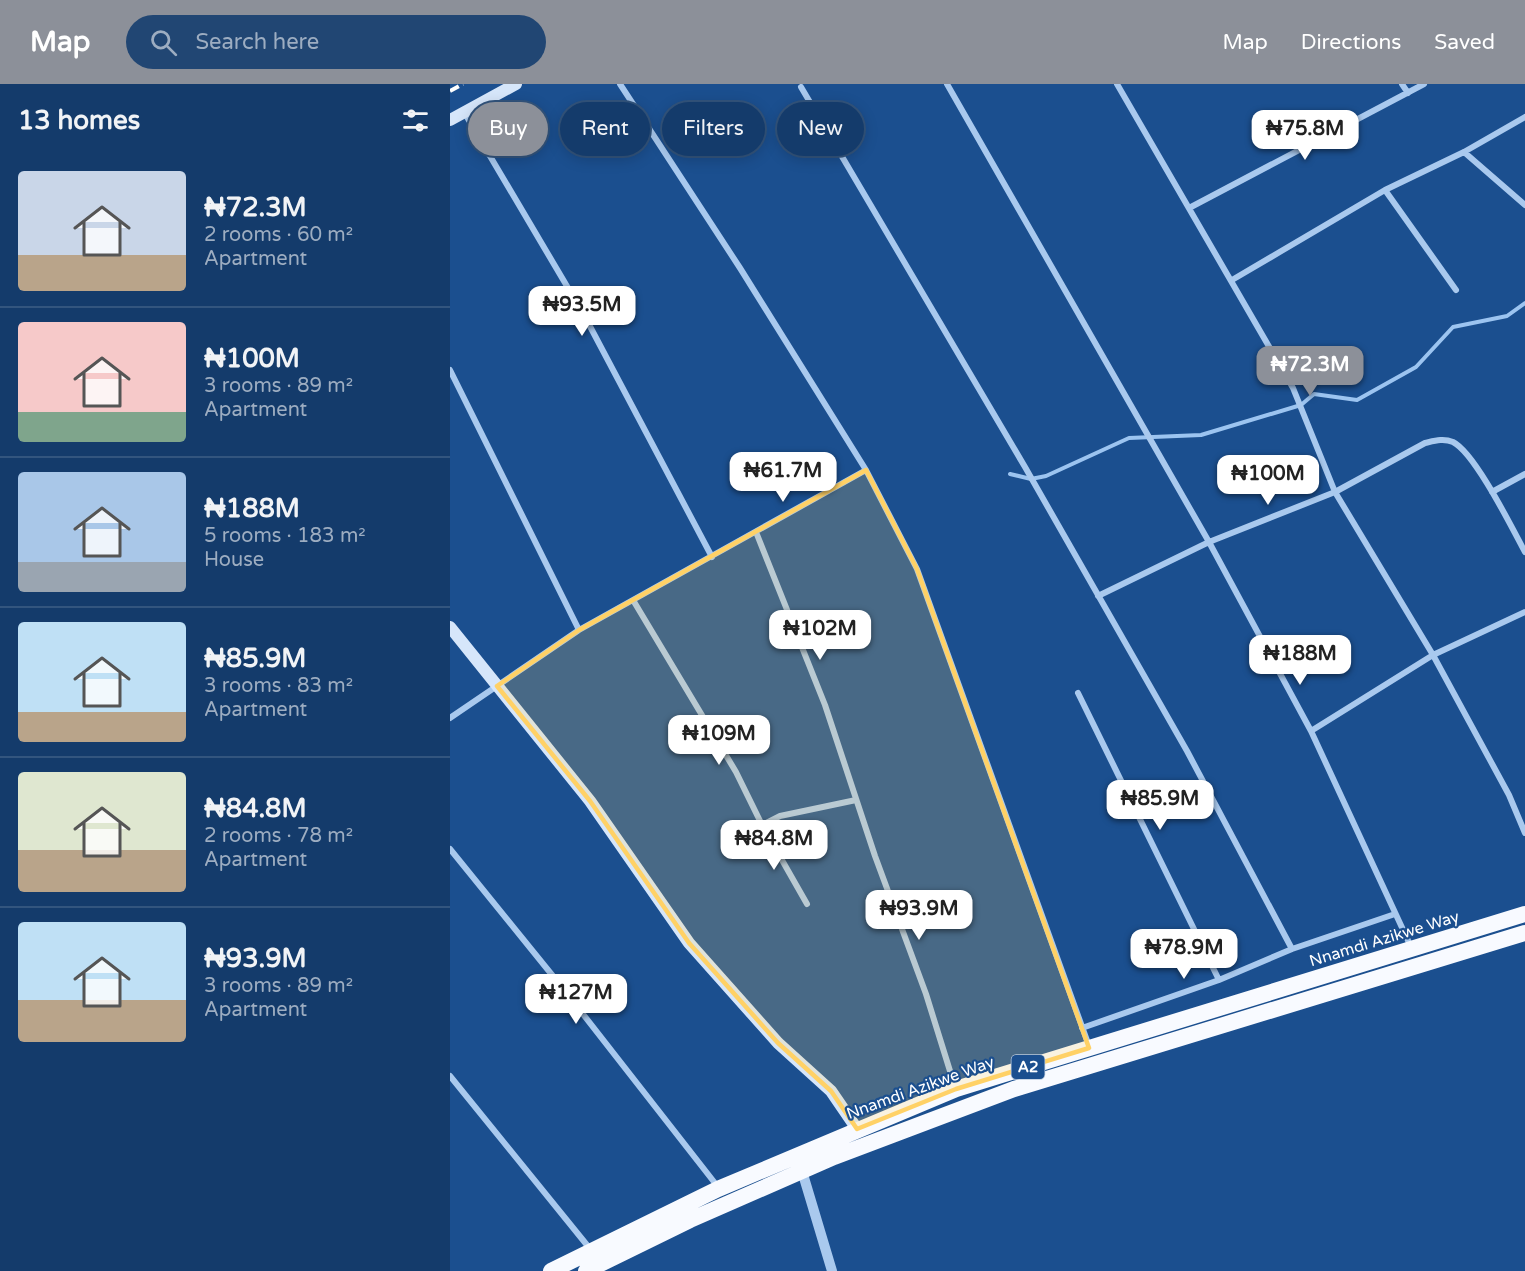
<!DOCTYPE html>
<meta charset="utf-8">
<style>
:root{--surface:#143b6b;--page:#214673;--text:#f1f3f6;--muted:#9dadc1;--line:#33557e;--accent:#8c9099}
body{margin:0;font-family:"Varela Round",sans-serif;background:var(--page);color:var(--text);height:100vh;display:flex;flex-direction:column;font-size:22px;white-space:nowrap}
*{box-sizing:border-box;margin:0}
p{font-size:20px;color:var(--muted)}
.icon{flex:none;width:33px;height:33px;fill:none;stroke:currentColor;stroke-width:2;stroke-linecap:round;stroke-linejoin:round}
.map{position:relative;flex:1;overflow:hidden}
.side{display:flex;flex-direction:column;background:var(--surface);width:450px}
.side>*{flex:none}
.guide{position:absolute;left:18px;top:18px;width:570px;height:54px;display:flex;gap:12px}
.price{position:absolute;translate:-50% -51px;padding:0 14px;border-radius:12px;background:#fff;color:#222;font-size:20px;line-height:39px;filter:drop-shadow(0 2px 3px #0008)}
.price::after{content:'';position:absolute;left:50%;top:36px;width:18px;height:14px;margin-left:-9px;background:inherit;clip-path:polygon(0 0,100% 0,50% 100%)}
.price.active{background:var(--accent);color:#fff}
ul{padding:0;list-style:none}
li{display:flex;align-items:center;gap:18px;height:150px;padding:0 18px}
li+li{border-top:2px solid var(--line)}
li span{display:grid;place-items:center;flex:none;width:168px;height:120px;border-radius:6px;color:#555}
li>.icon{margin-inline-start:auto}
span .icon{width:72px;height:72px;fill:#fffc;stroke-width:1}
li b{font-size:26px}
h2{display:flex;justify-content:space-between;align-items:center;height:72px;padding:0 18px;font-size:26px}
.pill{padding:0 21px;border-radius:27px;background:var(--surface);box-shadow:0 3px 15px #0003,0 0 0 2px var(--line);font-size:21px;line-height:54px}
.pill.active{background:var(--accent);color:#fff}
header{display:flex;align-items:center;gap:36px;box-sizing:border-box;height:84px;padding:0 30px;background:var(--accent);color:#fff}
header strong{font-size:28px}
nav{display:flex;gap:33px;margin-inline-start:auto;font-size:21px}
.search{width:420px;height:54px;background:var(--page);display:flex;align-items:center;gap:15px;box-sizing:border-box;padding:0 21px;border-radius:33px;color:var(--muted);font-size:22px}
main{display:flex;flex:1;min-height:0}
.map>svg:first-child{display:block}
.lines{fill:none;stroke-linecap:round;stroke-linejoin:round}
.stream{stroke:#9cc4f0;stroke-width:4}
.minor{stroke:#a9c9ee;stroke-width:6}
.tertiary{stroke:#a9c9ee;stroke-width:10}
.secondary{stroke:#d6e6fa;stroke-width:12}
.trunk{stroke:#f8faff;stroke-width:16}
.rail{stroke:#fff;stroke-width:4;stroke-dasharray:10 4.5;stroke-linecap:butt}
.marked{fill:#ffd166;fill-opacity:0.2;stroke:#ffd166;stroke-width:4.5;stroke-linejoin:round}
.labels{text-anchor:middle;stroke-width:4.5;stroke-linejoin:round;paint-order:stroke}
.shield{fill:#1b4f8f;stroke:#bbcadd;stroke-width:1.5}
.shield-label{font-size:15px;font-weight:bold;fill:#fff}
.street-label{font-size:16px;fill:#fff;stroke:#1b4f8f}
</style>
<header>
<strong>Map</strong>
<div class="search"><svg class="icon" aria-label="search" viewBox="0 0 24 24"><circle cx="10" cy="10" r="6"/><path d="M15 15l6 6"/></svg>Search here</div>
<nav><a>Map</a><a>Directions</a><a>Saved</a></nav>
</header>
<main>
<section class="side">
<h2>13 homes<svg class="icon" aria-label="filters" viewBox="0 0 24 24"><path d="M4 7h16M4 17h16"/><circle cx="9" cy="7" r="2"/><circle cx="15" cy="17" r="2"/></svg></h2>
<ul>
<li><span style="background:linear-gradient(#c9d6e8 70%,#b9a48a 0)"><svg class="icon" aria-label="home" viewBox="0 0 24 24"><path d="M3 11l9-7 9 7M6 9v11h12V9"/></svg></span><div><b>₦72.3M</b><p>2 rooms · 60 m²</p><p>Apartment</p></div></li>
<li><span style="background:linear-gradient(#f6c9c9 75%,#7fa58c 0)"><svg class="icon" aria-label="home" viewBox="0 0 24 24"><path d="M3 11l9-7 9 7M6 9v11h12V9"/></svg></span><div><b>₦100M</b><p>3 rooms · 89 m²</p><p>Apartment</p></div></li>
<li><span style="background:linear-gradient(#a9c7e8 75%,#9aa5b1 0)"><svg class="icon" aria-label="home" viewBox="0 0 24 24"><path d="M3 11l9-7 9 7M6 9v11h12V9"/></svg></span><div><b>₦188M</b><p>5 rooms · 183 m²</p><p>House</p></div></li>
<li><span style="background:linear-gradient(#bfe0f5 75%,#b9a48a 0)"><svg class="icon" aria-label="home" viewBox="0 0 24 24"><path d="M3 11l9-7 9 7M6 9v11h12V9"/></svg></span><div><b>₦85.9M</b><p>3 rooms · 83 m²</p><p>Apartment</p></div></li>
<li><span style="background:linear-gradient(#dfe7d0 65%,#b9a48a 0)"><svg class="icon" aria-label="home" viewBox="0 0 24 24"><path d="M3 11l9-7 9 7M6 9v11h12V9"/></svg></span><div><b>₦84.8M</b><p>2 rooms · 78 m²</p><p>Apartment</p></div></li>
<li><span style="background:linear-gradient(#bfe0f5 65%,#b9a48a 0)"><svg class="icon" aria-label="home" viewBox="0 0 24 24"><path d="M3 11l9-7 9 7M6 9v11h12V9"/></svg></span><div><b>₦93.9M</b><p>3 rooms · 89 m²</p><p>Apartment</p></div></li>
</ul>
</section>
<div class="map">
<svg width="1075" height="1187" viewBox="0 0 1075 1187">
<rect width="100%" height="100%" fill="#1b4f8f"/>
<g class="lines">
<!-- stream -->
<path class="stream" d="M560,390L581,395L596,392L679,354L751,351L851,321L864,310L907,316L966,283L1003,243L1057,232L1075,219"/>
<!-- minor -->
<path class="minor" d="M170,0L290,184L416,386L467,485L639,962
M497,0L759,458L861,647L961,863
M667,0L843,304L885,408L983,571L1059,711L1075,749
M952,0L958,9
M351,3L575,383L737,667L842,865L945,830
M14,28L134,231L262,473
M1014,68L1075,121
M935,106L1006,206
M741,123L974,0
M782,196L935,106L1014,68L1075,33
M0,286L129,546
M1042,408L1075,390
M306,448L375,621L425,772L476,910L505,1003
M648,512L759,458L885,408L975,359C984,357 993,354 1003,358C1025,369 1062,444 1075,468
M183,516L286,688L312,741L330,732L406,716
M628,609L769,896
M0,634L129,546L416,386
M861,647L983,571L1075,528
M312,741L357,820
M0,765L111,902L268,1103
M632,944L769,896L842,865
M0,992L141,1166"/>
<!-- tertiary -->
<path class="tertiary" d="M352,1087L382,1187"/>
<!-- secondary -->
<path class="secondary" d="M0,36L66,0
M0,543L140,717L239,859L328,959L381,1007L407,1045"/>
<!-- trunk -->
<path class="trunk" d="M101,1187L268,1105L506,1005L1075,830
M136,1187L240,1136L384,1073L564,1005L1075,849"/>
<!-- rail -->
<path class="rail" d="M0,7L13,0"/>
</g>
<!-- marked area -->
<path class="marked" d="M416,386L467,485L639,964L506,1005L407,1045L381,1007L328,959L239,859L140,717L47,602L129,546Z"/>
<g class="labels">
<!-- shield labels -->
<rect class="shield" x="561.5" y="971" width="33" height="24" rx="4.5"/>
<g class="shield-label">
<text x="578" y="988">A2</text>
</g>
<!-- street labels -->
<g class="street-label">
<text transform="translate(934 854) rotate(-17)" y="6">Nnamdi Azikwe Way</text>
<text transform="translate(470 1003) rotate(-20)" y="6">Nnamdi Azikwe Way</text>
</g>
</g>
</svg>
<b class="price" style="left:855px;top:77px">₦75.8M</b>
<b class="price" style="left:132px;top:253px">₦93.5M</b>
<b class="price active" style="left:860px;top:313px">₦72.3M</b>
<b class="price" style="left:333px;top:419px">₦61.7M</b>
<b class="price" style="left:818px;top:422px">₦100M</b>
<b class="price" style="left:370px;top:577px">₦102M</b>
<b class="price" style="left:850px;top:602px">₦188M</b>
<b class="price" style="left:269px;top:682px">₦109M</b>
<b class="price" style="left:710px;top:747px">₦85.9M</b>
<b class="price" style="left:324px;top:787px">₦84.8M</b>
<b class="price" style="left:469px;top:857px">₦93.9M</b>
<b class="price" style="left:734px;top:896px">₦78.9M</b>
<b class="price" style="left:126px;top:941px">₦127M</b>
<div class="guide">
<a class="pill active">Buy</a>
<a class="pill">Rent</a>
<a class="pill">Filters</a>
<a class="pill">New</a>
</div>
</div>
</main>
